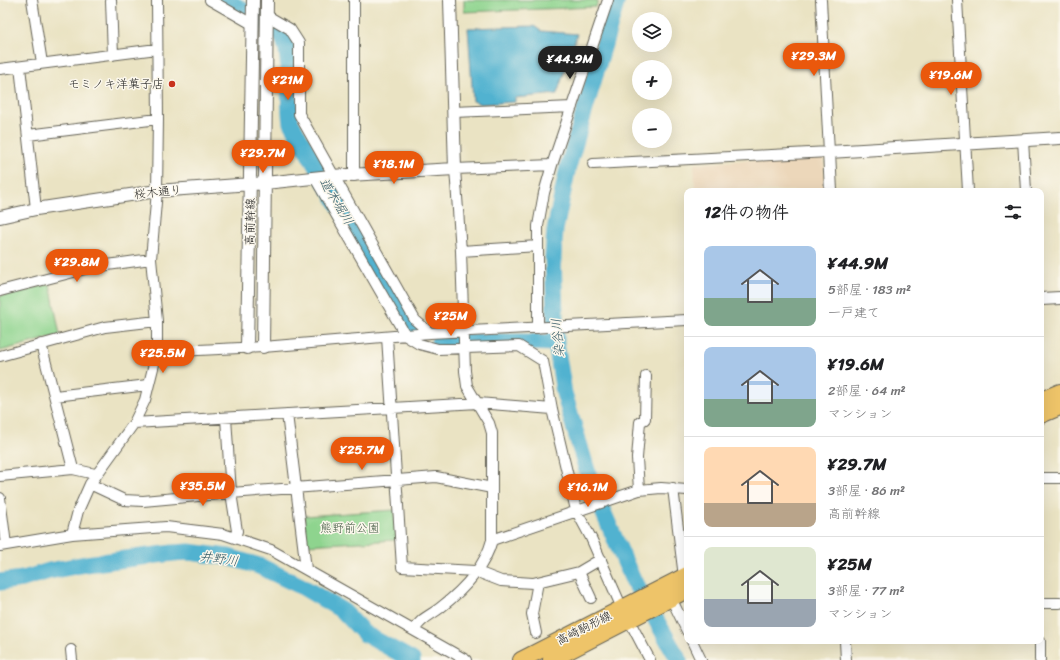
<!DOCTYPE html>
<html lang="ja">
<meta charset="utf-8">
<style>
:root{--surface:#fff;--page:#f2f2f2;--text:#202124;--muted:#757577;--line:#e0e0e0;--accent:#ea580c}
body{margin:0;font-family:Sriracha,"Klee One",sans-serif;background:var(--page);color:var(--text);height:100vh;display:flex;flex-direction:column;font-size:15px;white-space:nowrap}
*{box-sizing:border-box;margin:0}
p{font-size:13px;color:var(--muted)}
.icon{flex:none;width:22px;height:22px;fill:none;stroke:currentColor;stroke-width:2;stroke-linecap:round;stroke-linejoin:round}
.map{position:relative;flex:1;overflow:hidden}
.side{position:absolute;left:684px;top:188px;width:360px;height:456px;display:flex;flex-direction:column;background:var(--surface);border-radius:8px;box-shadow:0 4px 16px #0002}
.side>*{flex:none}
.tools{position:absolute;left:632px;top:12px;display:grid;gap:8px}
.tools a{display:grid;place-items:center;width:40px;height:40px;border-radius:50%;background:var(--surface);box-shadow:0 4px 16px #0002;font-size:20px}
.price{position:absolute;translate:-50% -34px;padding:0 9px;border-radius:14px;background:var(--accent);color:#fff;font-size:13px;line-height:26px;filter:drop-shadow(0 1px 2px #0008)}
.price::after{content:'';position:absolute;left:50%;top:24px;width:12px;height:9px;margin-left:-6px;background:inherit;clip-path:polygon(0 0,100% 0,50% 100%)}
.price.selected{background:#222;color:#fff}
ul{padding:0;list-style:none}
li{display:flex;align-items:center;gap:12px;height:100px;padding:0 20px}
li+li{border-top:1px solid var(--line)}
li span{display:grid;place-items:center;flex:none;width:112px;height:80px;border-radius:8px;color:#555}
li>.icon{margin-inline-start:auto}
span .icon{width:48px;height:48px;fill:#fffc;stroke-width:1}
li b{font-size:17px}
h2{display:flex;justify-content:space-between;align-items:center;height:48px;padding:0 20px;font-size:17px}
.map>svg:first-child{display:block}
.built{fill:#ecd7ba}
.green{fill:#8ed48e;stroke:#557855}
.water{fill:#51b2d0;stroke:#366776}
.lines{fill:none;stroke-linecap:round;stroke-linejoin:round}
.river{stroke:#51b2d0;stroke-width:17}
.minor-casing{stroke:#646256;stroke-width:12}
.tertiary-casing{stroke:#646256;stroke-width:14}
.primary-casing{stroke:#646256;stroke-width:18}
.minor{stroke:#fff;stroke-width:10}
.tertiary{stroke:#fff;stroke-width:12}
.primary{stroke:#eec469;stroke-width:16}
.poi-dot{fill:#c8321e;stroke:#fbf7ec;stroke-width:1.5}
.labels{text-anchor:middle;stroke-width:3;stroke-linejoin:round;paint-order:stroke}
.poi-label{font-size:12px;fill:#1c1c1c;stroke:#fbf7ec;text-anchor:end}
.street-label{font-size:12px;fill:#1c1c1c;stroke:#fbf7ec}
.park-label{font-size:12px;fill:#445c44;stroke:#fbf7ec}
.water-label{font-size:13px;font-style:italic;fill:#315864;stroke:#fbf7ec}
</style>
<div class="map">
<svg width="1060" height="660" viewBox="0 0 1060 660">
<rect width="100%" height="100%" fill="#fbf7ec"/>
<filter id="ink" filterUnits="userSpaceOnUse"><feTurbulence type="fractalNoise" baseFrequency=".025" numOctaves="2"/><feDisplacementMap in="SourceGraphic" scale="8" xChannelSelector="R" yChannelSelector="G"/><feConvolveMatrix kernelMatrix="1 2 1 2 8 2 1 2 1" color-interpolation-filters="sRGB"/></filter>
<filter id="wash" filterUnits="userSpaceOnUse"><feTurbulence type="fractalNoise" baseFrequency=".012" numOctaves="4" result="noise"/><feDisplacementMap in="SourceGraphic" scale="16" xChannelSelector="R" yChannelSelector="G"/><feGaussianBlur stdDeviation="0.9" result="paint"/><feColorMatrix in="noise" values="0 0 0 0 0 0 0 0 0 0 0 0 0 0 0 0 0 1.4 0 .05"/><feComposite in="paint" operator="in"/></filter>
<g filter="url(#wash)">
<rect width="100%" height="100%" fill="#eae3c3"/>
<!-- built -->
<path class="built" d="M820,155L824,158L825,191H695L694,164Z"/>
<!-- green -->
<path class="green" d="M464,0H598L596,7L464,12Z
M50,284L60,335L0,351V296Z
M395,510L397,540L306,545L304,516Z"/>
<!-- water -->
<path class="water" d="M534,26L541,31L577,34L557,94L515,98V102L481,104L473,101L468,28Z"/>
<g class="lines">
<!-- river -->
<path class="river" d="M225,0C236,7 275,27 281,35C293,50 287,101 291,123L409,326L413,330
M617,0L568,167L555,230L553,257L556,343L564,393L591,484L632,578L679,660
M439,342H522L556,343
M0,582L23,579L49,571L86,564L173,553L189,552L228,557L259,566L301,586L343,611L365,634L412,660"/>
</g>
</g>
<g filter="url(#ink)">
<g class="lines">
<defs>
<path id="minor" d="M32,0L42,63
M111,0L113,55
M210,0L252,24
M957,0L968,191
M266,15L290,29L299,43V114L415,320L430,333
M20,67L36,209
M0,69L157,49
M453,112L572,107
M28,135L158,119
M1023,140L1026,191
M593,164L829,152L821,0
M354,176V0
M315,178L406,336L419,344L438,349L519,346L543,361L552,409L576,510L591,538L622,608
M461,251L538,246
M0,291L93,267L151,259
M538,328V226L544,193L552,165L608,0
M387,337L402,567L475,571L501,581L533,583L579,572L601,559
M41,344L73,469
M157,352L263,347L430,333L687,320
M0,356L105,327L157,321
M55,396L148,385
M287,414L306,569
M134,423L478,403L552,409
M0,476L73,469L95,474
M1041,478H1060
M90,484L124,500L143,501L231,493L226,418
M673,488L684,577
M639,490L637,458L640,422L645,419L646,376
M0,498L6,545
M72,534L78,511L90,484L134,423L145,400L157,352V321L151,259L157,191L158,119L157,0
M235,538L237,531L231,493L436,477L492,488
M492,540L639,490L661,488L687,490
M0,546L72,534L166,527L223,534L271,550L466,660
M579,572L591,598
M671,598L687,631
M1041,603H1060
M629,620L650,660
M415,629C421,618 431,615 440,608C462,591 485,567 492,540V433L489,423L467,386L465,371L461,251L455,169L552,165
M536,633L532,614L538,582
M692,641L701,660
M845,641L846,660
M71,650L72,660
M1040,660V641"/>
<path id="tertiary" d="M831,191L829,152L1060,138
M0,217L36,209L157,191L265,183L331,176L455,169L450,0
M1041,299L1060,298
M263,347L267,0
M247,348L253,0"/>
<path id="primary" d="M1041,400L1060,392
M1041,415L1060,407
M521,660L687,575
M551,660L687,590"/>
</defs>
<!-- minor casing -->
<use href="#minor" class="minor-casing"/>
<!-- tertiary casing -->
<use href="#tertiary" class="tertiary-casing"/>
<!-- primary casing -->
<use href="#primary" class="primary-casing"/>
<!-- minor -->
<use href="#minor" class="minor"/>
<!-- tertiary -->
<use href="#tertiary" class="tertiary"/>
<!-- primary -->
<use href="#primary" class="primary"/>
</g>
</g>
<!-- markers -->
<circle class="poi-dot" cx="172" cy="84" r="4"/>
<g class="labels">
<!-- poi labels -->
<g class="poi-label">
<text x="164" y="88">モミノキ洋菓子店</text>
</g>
<!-- street labels -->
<g class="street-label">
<text transform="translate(158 192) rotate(-6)" y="4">桜木通り</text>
<text transform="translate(250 222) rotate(-89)" y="4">高前幹線</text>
<text transform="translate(584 628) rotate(-27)" y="4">高崎駒形線</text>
</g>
<!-- park labels -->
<g class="park-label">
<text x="350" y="532">熊野前公園</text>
</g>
<!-- water labels -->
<g class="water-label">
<text transform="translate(337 201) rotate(59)" y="5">道木堀川</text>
<text transform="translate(557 338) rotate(-95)" y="5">染谷川</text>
<text transform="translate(219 558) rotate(8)" y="5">井野川</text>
</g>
</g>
</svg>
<div class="tools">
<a><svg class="icon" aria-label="layers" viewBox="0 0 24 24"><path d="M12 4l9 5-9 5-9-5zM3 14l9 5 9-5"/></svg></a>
<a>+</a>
<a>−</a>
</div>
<b class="price" style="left:814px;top:77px">¥29.3M</b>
<b class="price selected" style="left:570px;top:80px">¥44.9M</b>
<b class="price" style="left:951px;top:96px">¥19.6M</b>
<b class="price" style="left:288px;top:101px">¥21M</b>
<b class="price" style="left:263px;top:174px">¥29.7M</b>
<b class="price" style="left:394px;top:185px">¥18.1M</b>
<b class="price" style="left:77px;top:283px">¥29.8M</b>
<b class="price" style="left:451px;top:337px">¥25M</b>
<b class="price" style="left:163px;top:374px">¥25.5M</b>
<b class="price" style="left:362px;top:471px">¥25.7M</b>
<b class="price" style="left:203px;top:507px">¥35.5M</b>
<b class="price" style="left:588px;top:508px">¥16.1M</b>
<section class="side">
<h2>12件の物件<svg class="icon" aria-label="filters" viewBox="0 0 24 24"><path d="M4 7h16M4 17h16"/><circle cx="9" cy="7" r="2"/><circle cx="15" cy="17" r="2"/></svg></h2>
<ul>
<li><span style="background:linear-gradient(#a9c7e8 65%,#7fa58c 0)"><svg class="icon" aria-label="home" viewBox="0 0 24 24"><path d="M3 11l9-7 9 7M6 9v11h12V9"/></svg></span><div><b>¥44.9M</b><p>5部屋 · 183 m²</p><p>一戸建て</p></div></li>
<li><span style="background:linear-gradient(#a9c7e8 65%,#7fa58c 0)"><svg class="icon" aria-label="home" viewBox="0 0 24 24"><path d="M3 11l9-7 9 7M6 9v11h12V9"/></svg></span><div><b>¥19.6M</b><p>2部屋 · 64 m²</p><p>マンション</p></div></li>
<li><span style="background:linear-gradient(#ffd9b3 70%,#b9a48a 0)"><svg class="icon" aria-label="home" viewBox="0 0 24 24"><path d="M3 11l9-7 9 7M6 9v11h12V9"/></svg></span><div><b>¥29.7M</b><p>3部屋 · 86 m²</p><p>高前幹線</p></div></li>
<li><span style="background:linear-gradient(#dfe7d0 65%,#9aa5b1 0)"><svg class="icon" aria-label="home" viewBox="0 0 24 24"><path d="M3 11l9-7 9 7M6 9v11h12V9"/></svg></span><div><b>¥25M</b><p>3部屋 · 77 m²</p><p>マンション</p></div></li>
</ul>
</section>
</div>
